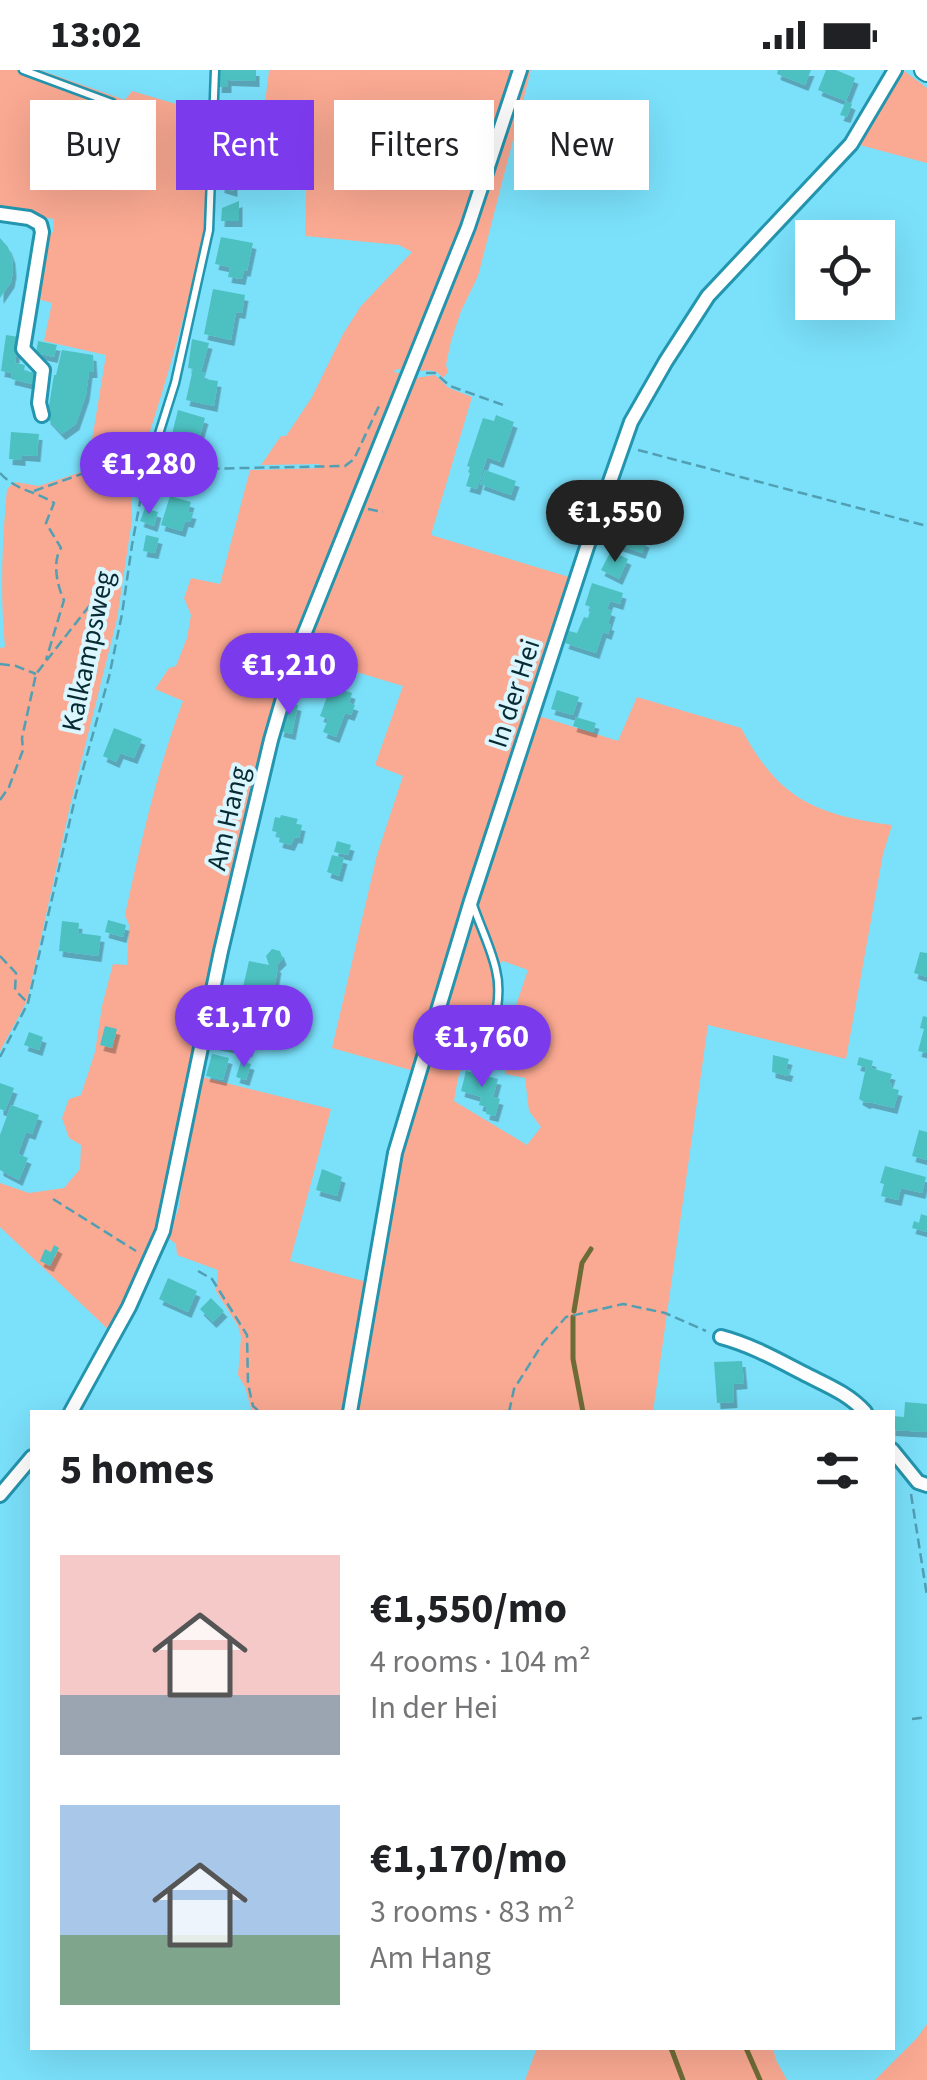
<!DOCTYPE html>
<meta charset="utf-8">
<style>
:root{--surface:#fff;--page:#f2f2f2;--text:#202124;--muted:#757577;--accent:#7c3aed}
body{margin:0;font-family:"Source Sans 3",sans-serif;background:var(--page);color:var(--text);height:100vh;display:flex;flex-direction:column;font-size:38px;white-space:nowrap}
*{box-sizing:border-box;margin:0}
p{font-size:32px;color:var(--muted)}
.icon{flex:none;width:55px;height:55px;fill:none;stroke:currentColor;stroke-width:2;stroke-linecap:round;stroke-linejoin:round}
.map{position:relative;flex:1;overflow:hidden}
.panel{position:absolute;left:30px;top:1340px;width:865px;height:640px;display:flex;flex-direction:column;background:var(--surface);border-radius:0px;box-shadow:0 10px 40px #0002}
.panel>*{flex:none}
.guide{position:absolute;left:30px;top:30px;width:868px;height:90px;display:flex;gap:20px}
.tools{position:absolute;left:795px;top:150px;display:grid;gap:20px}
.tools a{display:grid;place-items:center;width:100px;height:100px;border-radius:0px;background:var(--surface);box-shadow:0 10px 40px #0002;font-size:50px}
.price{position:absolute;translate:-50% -85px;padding:0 22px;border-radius:35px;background:var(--accent);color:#fff;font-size:32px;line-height:65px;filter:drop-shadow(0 2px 5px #0008)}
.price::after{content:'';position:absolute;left:50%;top:60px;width:30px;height:22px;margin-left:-15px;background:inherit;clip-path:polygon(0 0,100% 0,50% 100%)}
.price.on{background:#222;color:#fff}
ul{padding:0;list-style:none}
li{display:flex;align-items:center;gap:30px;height:250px;padding:0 30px}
li span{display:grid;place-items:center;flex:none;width:280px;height:200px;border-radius:0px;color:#555}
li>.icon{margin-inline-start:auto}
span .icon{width:120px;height:120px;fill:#fffc;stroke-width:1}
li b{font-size:42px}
h2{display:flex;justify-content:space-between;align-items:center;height:120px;padding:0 30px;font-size:42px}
.chip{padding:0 35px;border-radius:0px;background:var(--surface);box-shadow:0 10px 40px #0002;font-size:35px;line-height:90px}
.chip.on{background:var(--accent);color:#fff}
.status{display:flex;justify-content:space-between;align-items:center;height:70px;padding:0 50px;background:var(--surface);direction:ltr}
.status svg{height:28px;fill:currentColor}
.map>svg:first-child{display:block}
.green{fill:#faa992;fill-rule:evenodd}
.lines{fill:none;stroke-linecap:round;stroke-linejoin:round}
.stream{stroke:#6e6c36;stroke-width:5}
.building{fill:#4ec0c1;filter:url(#shadow)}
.lane-casing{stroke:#2495ae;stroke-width:11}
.street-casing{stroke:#2495ae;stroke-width:18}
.secondary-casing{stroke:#2495ae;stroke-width:22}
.path{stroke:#519fb3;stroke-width:2.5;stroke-dasharray:10 5;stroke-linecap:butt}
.lane{stroke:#fff;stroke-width:6}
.street{stroke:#fff;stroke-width:12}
.secondary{stroke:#fff;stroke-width:18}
.labels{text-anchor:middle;stroke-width:8;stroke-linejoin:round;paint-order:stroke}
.street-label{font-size:28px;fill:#082b33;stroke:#dbf6fe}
</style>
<div class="status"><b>13:02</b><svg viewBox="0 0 49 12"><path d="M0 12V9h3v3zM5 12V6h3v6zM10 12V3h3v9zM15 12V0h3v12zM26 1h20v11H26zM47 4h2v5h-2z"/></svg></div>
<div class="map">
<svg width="927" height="2010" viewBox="0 0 927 2010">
<defs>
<filter id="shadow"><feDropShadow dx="3.5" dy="6" stdDeviation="0" flood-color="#0004"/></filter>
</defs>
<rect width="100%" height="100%" fill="#7be1fb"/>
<!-- green -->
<path class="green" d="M0,0H40L125,30L132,21L217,46C213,84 212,123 204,161C187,242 164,320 138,398L132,399V450L117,549L70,736L27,931L0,981V578L5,577C0,523 2,472 7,419L15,412L39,416L87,400L106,285L44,271L52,233L38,229L35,225L47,166L53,162L54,149L0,140Z
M269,0H514L463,156L407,300L397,299L393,302L405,304L288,591L161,1142L141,1197L110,1261L0,1157V1113L29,1123L64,1118L80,1099L81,1075L69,1068L62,1048L69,1029L81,1025L95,982L102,936L113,894L127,895L129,855L125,845C141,772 157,700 183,631L155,619L169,598L176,596L187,568L191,545L184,528L191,508L220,514L250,400L320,398V394L261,395L281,366H286L312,327L343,264L361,236L412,182L399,175L305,166L308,45L264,42Z
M524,0H531L478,206L461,241L451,271L446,295L448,302L443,308C435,298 428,301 417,301C456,202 495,103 524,0Z
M903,0L927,18V93L856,74L896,4Z
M435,305L449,318L472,327L431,465L569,507L414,1001L332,978L377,785L403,706L375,695L403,616L303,586L415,308Z
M637,627L741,658C778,729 816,745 892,755L883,784L846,989L708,955L653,1342H359L349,1339L347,1342H252L245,1317L238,1305L241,1267L238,1256L216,1221L218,1200L177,1185L176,1174L168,1168L179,1137L184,1089L202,1007L331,1039L290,1191L374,1214L400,1078L466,858L535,652L539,646L618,671ZM503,891L528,900L510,953L501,951L498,970L506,1004L525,1008L529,1041L541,1057L527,1075L454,1031C456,1022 457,1008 461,1000C467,991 477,986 483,977C496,954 495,924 491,899Z
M927,1954V2010H875L917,1968Z
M537,1978H773L776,1990L787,2010H525Z"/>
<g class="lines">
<!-- stream -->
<path class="stream" d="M574,1241L582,1193L591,1179
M573,1247V1289L583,1342
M671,1978L683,2010
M746,1978L760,2010"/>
</g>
<!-- building -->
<path class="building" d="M219,0H256V11L228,10V17H218Z
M778,0H811L805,15L777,4Z
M826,0H836L855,8L846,31L852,34L847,47L840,45L846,31L818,20Z
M222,38L234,39V47H252L251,72L235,71V79H220Z
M222,85L251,86V111H234V121L221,117Z
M239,131V151H221L222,138Z
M221,167L253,173L247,201L244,200L242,209L228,207L230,197L215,194Z
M0,168L8,177L12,188L13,202L11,212L0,228Z
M213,219L245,225L242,243L236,242L231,270L204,264Z
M6,265L19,267L15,293L25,295L24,301L38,303L36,315L11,309L12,303L1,301Z
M192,269L209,273L201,302L205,303L204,309L218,311L214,336L186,330L193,299L188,298Z
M38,271L57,275L54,287L36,283Z
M62,280L93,285L94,302H89L86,325L76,354L62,364L47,348L54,305H56Z
M178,340L205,348L198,372L185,368L181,383L168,380Z
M496,345L514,352L500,392L487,387L477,419L466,416L470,403L468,402L470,397L467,396L483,348L494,351Z
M11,362L39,364L37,386L22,385V390L9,389Z
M485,400L516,411L511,425L480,414Z
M170,426L191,432L188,442L193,443L190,452L185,451L182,461L161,455Z
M630,428L664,439L660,451L649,447L642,470L646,472L642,483L615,474Z
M145,438L158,442L154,456L140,451Z
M146,465L159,468L155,483L143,481Z
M611,481L628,489L619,509L601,500Z
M592,513L623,523L620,534L610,531L607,539L612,541L608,554L611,555L608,564L603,562L596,583L565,573L569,561L577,563L584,547L588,548L591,537L585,535Z
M331,616L352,623L349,633L355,635L351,645L345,643L336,667L323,662L328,649L320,646Z
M557,620L579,627L573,645L551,639Z
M286,632L298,635L292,664L280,661Z
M576,647L596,653L593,662L573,656Z
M114,658L142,669L134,688L120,683L116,692L103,686Z
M281,745L298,749L296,754L302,755L299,768L295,767L291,775L279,772L280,767L276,766L277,762L272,761L275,747L280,748Z
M337,771L351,775L348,785L334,782Z
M332,785L344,788L339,806L327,802Z
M108,850L126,855L123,867L105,862Z
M62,851L79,853L78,863L101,866L98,886L59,881Z
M272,879L280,881L283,889L276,896L278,897L273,924L266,922L263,936L240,930L249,891L269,895L266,886Z
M920,882L927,883V907L914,903Z
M923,946L927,947V983L918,981L924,959L920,958Z
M218,953L253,960L249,981L214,974Z
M105,956L117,959L112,978L100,975Z
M29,962L43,967L39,980L24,975Z
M212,984L229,988L223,1010L206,1006Z
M773,985L789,989L786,999L790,1000L788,1006L772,1002Z
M859,987L873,991L871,998L892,1004L889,1013L892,1014L891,1018L899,1020L894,1038L869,1032L866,1033L859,1029L866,997L857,995Z
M241,991L251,994L246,1010L236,1007Z
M466,1001L498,1009L493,1027L500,1029L495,1046L486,1044L487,1037L479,1035L481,1027L461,1021Z
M0,1013L14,1018L5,1041L0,1039Z
M11,1035L39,1045L32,1064L26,1062L18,1084L28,1088L19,1110L0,1100V1065Z
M919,1060L927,1062V1090L912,1086Z
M885,1096L926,1107L922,1123L901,1118L898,1130L881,1126L884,1114L880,1113Z
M322,1099L342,1107L337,1126L316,1120Z
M921,1144L927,1146V1162L912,1158L914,1151L919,1153Z
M54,1175L59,1178L50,1196L40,1191L45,1179L51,1182Z
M168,1208L197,1221L188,1242L159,1229Z
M211,1228L224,1241L213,1252L200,1239Z
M742,1291L744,1313L733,1314L734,1332L717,1333L714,1292Z
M905,1332L927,1334V1362L892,1360V1346L904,1347Z"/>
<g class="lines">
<defs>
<path id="lane" d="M23,0L112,33
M158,367L175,313L209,160L215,0
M472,832C479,854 491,877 496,900C503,927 493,959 486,985"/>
<path id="street" d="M0,144L29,148L40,154L42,162L23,279L43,300L39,333L42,345
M721,1267C751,1275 776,1289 803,1303C826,1315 848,1323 865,1342
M71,1342L129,1237L163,1161L221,881L271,670L295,587L468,157L520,0
M350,1342L395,1083L471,831L587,477L631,352L666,291L708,226L851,74L895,0
M892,1380L918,1412L927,1415
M0,1425L32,1387"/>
<path id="secondary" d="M924,0L927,2"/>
</defs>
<!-- lane casing -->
<use href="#lane" class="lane-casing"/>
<!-- street casing -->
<use href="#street" class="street-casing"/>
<!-- secondary casing -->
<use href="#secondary" class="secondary-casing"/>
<!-- path -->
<path class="path" d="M426,303H435L450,316L506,336
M638,380L927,456
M0,403C15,420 35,421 54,433L46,453L61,478C52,491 57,516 64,530L46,590
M34,421L104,396L146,400L345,396L354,389L379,336
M368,439L383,442
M0,594L16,596L36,604
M0,730L9,717L23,680L22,668L36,604L90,535
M0,886L16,903L15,920L28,933
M0,987L28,933L76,724L109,607L122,544L132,475L146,400L154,378
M53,1129L136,1181
M198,1201L212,1209L247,1265L248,1314L253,1336L260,1342
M509,1342L514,1319L543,1273L566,1247L623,1234L665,1243L706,1261
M911,1424L927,1526
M912,1649L927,1647"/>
<!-- lane -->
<use href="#lane" class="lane"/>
<!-- street -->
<use href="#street" class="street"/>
<!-- secondary -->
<use href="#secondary" class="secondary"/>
</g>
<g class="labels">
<!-- street labels -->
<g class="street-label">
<text transform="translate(87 581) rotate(-78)" y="10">Kalkampsweg</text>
<text transform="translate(513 623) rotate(-72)" y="10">In der Hei</text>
<text transform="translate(227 748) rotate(-77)" y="10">Am Hang</text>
</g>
</g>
</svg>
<div class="tools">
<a><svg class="icon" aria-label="locate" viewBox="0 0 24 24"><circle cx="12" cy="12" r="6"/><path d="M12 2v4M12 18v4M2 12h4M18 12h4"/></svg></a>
</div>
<b class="price" style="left:149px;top:447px">€1,280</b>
<b class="price on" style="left:615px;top:495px">€1,550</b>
<b class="price" style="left:289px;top:648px">€1,210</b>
<b class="price" style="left:244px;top:1000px">€1,170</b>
<b class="price" style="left:482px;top:1020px">€1,760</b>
<div class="guide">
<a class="chip">Buy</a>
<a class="chip on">Rent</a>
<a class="chip">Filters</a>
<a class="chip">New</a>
</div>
<section class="panel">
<h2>5 homes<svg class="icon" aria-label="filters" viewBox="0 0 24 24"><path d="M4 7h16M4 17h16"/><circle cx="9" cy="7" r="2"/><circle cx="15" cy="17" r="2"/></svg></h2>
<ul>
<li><span style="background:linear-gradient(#f6c9c9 70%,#9aa5b1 0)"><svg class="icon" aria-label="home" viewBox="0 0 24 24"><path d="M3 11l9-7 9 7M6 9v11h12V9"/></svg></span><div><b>€1,550/mo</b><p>4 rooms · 104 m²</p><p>In der Hei</p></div></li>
<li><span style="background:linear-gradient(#a9c7e8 65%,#7fa58c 0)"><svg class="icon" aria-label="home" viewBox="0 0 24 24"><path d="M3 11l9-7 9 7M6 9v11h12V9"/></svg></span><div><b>€1,170/mo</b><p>3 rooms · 83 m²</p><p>Am Hang</p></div></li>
</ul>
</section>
</div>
